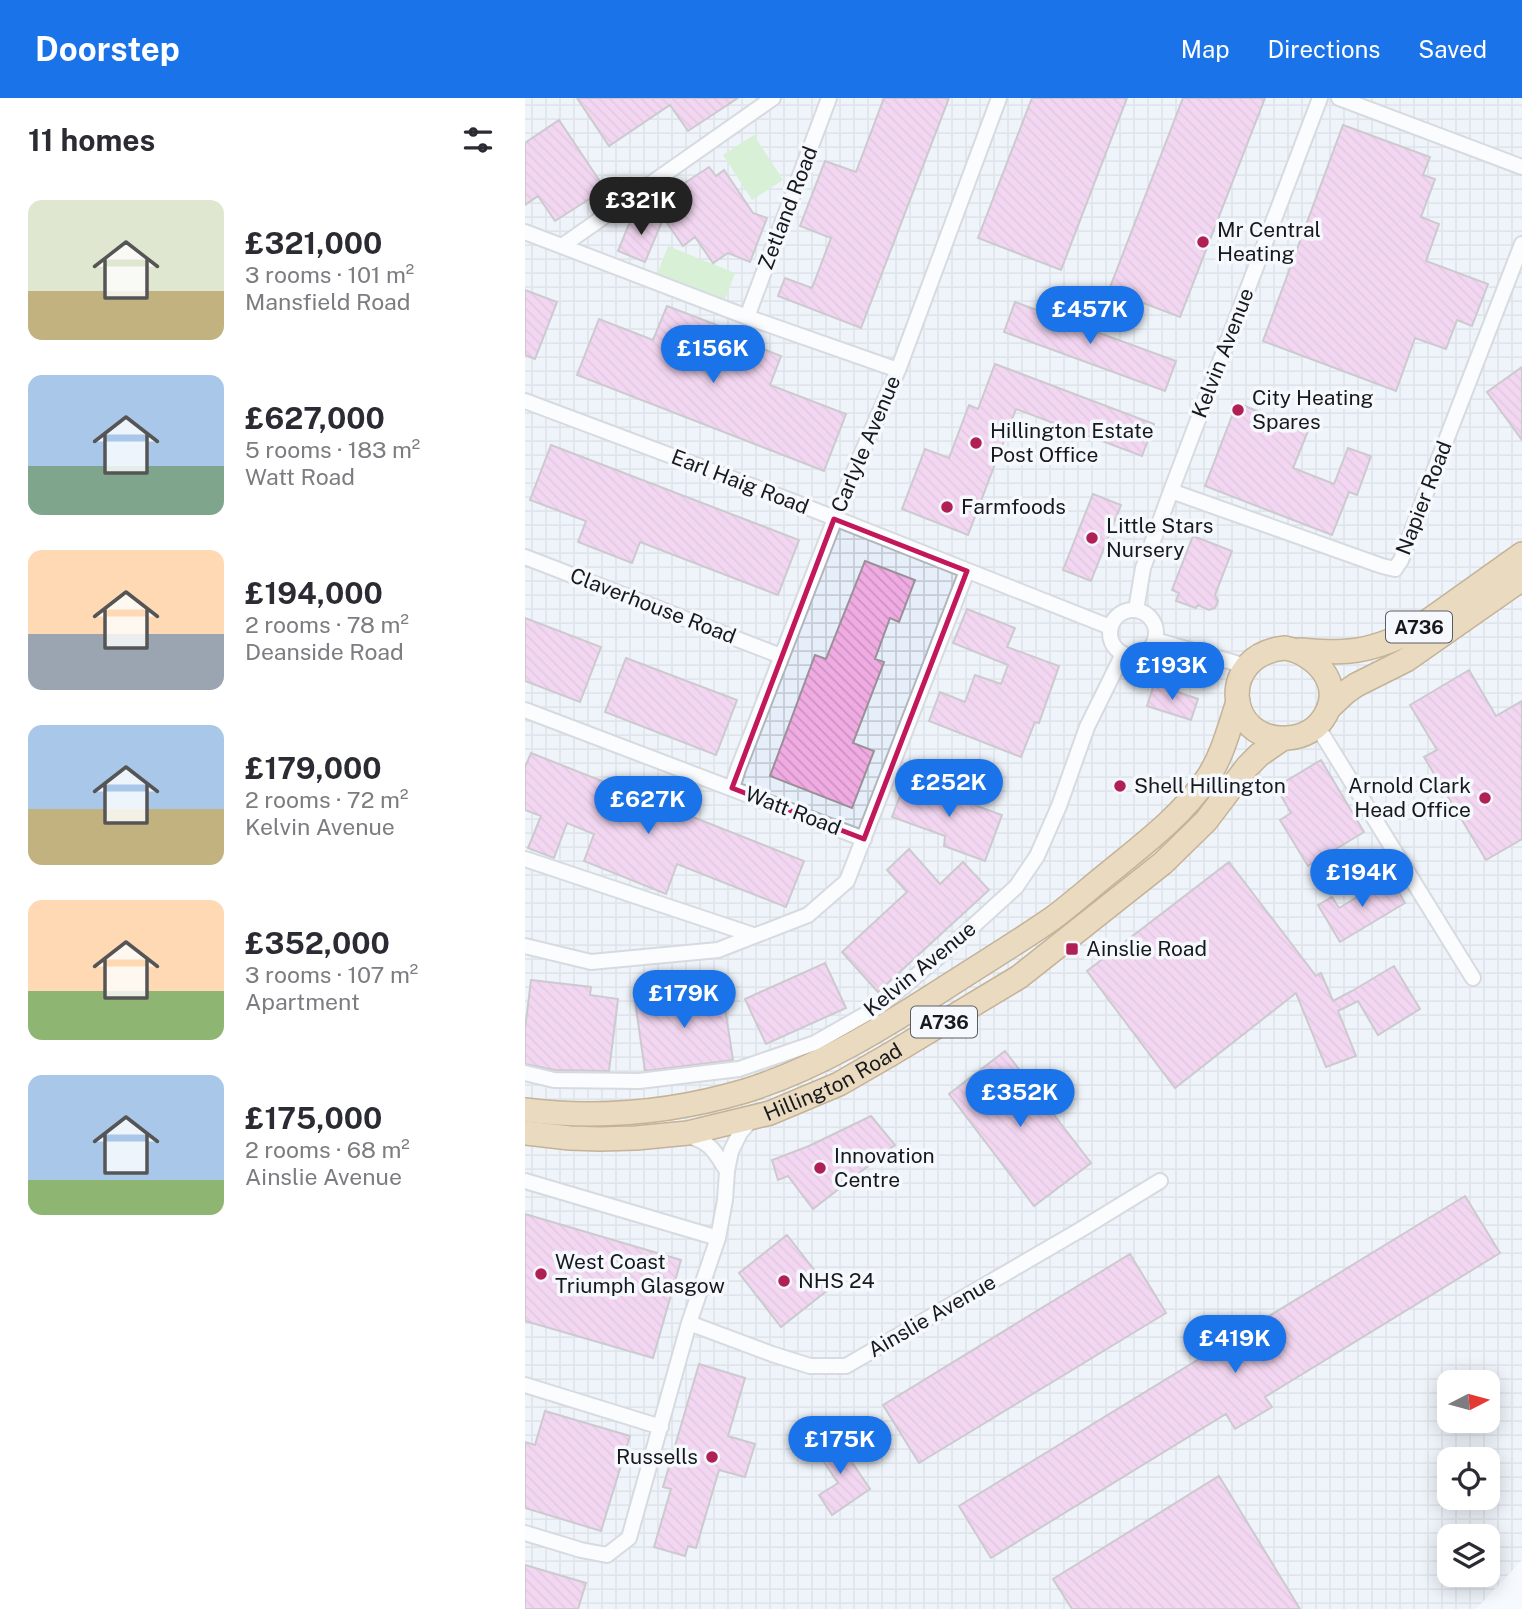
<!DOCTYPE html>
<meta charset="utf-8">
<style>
:root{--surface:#fff;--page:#f2f2f3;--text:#2b2b33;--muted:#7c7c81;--accent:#1a73e8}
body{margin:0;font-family:"Public Sans",sans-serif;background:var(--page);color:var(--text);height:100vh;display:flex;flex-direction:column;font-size:26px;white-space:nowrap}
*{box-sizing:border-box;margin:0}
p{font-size:23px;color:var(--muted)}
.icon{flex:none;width:38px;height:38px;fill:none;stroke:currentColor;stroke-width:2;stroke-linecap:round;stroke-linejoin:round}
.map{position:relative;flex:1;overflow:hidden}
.panel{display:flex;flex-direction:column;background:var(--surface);width:525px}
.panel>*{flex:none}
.needle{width:46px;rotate:84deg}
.tools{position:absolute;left:912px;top:1272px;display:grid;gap:14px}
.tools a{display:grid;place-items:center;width:63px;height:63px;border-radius:14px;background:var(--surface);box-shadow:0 4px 18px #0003;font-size:35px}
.price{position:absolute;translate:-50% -60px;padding:0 16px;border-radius:24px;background:var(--accent);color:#fff;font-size:23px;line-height:46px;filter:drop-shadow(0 2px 4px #0008)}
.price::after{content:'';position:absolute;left:50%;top:42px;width:21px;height:16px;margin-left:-10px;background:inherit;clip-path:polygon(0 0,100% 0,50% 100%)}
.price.active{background:#222;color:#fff}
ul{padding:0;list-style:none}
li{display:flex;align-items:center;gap:21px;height:175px;padding:0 28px}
li span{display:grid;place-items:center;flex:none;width:196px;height:140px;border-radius:14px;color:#555}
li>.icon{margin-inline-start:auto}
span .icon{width:84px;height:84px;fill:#fffc;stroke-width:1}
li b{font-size:30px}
h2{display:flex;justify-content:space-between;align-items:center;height:84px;padding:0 28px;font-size:30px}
header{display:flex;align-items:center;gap:42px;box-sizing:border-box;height:98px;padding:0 35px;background:var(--accent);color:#fff}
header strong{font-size:33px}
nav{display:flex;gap:38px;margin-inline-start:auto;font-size:24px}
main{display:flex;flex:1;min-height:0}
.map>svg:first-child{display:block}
.industrial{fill:url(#industrial-grid);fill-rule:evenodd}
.grass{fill:#b3e4a6}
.building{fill:url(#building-back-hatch);stroke:#999197;stroke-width:2}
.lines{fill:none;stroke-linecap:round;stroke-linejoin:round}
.minor-casing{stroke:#b1b6be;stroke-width:18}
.primary-casing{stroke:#875d1b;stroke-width:26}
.minor{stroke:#fff;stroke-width:14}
.primary{stroke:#dbb376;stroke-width:23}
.marked{fill:none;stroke:#c2185b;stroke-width:5;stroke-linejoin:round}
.poi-dot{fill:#b02055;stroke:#f5f9fe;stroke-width:2.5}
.labels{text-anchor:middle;stroke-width:7;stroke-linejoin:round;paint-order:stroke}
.shield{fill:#f5f9fe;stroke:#5a5c60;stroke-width:2}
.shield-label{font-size:19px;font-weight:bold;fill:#17191c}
.street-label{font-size:21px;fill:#17191c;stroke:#f5f9fe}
.poi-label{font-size:21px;fill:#17191c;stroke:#f5f9fe;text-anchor:start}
</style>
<header>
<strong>Doorstep</strong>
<nav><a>Map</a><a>Directions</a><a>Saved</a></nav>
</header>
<main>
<section class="panel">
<h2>11 homes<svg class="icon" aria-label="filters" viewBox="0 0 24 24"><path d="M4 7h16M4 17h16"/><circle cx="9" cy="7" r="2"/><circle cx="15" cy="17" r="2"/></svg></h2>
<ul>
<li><span style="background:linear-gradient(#dfe7d0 65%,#c2b280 0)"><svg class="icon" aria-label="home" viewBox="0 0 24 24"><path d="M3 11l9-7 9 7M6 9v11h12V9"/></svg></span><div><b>£321,000</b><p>3 rooms · 101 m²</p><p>Mansfield Road</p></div></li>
<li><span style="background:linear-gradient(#a9c7e8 65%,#7fa58c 0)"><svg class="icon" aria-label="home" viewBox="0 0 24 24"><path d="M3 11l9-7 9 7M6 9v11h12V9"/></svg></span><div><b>£627,000</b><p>5 rooms · 183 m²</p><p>Watt Road</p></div></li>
<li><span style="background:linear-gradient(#ffd9b3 60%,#9aa5b1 0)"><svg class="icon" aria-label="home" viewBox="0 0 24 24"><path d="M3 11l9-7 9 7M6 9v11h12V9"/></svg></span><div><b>£194,000</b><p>2 rooms · 78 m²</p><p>Deanside Road</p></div></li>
<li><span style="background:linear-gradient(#a9c7e8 60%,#c2b280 0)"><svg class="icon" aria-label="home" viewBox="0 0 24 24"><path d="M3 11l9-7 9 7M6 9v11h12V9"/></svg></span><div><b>£179,000</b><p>2 rooms · 72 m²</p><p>Kelvin Avenue</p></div></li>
<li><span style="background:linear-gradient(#ffd9b3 65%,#8fb573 0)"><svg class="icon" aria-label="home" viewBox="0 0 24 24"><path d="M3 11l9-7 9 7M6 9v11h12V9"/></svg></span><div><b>£352,000</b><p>3 rooms · 107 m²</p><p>Apartment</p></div></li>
<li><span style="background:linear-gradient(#a9c7e8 75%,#8fb573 0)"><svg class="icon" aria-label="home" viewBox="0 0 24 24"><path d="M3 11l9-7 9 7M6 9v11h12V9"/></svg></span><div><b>£175,000</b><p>2 rooms · 68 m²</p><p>Ainslie Avenue</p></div></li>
</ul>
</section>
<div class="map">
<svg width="997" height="1511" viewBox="0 0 997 1511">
<defs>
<pattern id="industrial-grid" width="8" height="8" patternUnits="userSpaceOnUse" patternTransform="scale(1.75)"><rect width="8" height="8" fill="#e6eef9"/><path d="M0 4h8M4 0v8" fill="none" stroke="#c5ccd5"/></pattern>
<pattern id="building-back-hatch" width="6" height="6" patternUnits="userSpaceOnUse" patternTransform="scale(1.75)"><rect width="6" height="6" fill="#efabe2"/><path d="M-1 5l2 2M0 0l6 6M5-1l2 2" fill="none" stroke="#cc93c1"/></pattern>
</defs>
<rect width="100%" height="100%" fill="#f5f9fe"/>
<!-- industrial -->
<path class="industrial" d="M0,0H997V1462L951,1511H0ZM924,1284H962V1323H924ZM924,1362H962V1400H924ZM924,1438H962V1477H924Z"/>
<!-- grass -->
<path class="grass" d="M229,37L258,82L227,102L198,57Z
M143,148L210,175L198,206L131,179Z"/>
<!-- building -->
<path class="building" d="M52,0H213L163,33L145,7L84,48Z
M359,0H424L336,230L253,198L260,180L287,190L306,140L275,128L300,63L331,74Z
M507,0H602L536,172L453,140Z
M658,0H740L655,219L584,192Z
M34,22L80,91L30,123L13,98L0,107V45Z
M818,27L905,59L898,77L910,81L896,119L914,126L901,163L963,186L947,228L932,222L921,251L890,240L871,293L738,243Z
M184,69L191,78L199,72L228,115L242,120L225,164L203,155L188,165L170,139L158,148L140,122L153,113L147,105L152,102L146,94Z
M119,113L138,121L120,164L93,153L106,121L114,124Z
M0,192L32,204L10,261L0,257Z
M490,204L651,263L640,293L479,234Z
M142,208L205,232L203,237L256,258L245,287L321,316L299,373L52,277L74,221L128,242Z
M470,266L629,326L617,358L491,311L443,437L377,411L400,351L424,360L444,307L453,311Z
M997,269V342L962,294Z
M712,305L783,333L768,370L809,386L823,350L846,358L832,397L824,394L807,437L680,388Z
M26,347L274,442L253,497L115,444L107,465L53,444L61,423L5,402Z
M568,396L596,407L566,483L538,472Z
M668,438L707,453L690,497L693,503L690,510L684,512L673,507L671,510L651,503L654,495L647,492Z
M340,463L390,482L374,524L365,520L350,561L359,564L328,645L349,653L327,710L245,678L290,557L301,561Z
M442,511L490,530L482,549L534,568L514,625L510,624L496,659L404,623L415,594L440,604L450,577L476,586L483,567L428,545Z
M0,520L76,549L55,604L0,583Z
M101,560L212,602L191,657L80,614Z
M944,572L971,618L997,603V741L961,762L899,659L912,652L885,607Z
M629,586L673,601L666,622L622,608Z
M6,655L279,763L261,809L152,766L141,796L59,763L69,736L42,725L29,760L3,750L16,718L0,712V669Z
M796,662L839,734L783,768L755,722L766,715L751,689Z
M381,682L477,717L460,763L419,748L420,738L367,719Z
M384,751L415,786L438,764L464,792L353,894L317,854L382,794L362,772Z
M704,764L791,878L796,875L808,903L827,893L869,868L895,911L853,937L833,903L813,913L831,958L801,969L771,895L650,990L562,873Z
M865,779L880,805L815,844L793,807L807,799L814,810Z
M300,865L321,910L241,946L220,901Z
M6,882L66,889L65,897L93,901L84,973L30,972L0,966V931Z
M197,890L208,962L120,973L110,903Z
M480,953L566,1065L509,1108L424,996Z
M346,1018L370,1047L288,1111L263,1078L253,1082L247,1062L284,1048Z
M940,1098L975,1155L740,1299L747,1309L710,1331L701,1316L466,1460L434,1408Z
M0,1116L156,1162L128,1260L0,1223Z
M262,1137L304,1191L256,1229L214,1175Z
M605,1156L641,1215L394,1365L358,1307Z
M174,1266L220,1280L203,1338L230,1346L220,1379L194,1372L171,1450L163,1448L160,1458L129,1449L146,1391L138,1389Z
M20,1313L105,1338L76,1433L0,1410V1344L10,1347Z
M308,1336L345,1391L307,1417L294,1397L313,1385L289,1349Z
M694,1378L775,1511H547L528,1481Z
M0,1467L61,1485L53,1511H0Z"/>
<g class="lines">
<defs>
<path id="minor" d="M814,0L997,69
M0,134L222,219L373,272
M37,148L248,0
M222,219L304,0
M0,303L264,402L585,529
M646,393L857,468L870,471L876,462L913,363L997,146
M0,459L256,558
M585 535a23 23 0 1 1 46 0a23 23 0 1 1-46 0Z
M611,512L618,470L646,393L795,0
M630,542L721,568
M0,612L339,741
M792,628L948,880
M207,690L213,671L323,387L373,272L474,0
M0,761L228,837
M0,848L66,864L193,852L283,817L322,783L442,473
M0,975L29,982L114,983L214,971L290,945L355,908L424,850L491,789L512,758L534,708L562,629L598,556
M163,1038C186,1044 190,1054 202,1073
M0,1083L193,1140
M164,1225L247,1256L285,1268H321L555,1132L635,1083
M0,1287L136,1329
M0,1435L56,1452L82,1457L104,1440L164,1225L193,1140L200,1102L202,1073L206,1053L215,1035L227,1021"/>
<g id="primary">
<path d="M760,550C790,555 818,585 801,616C793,631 779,639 762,640C700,644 692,556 760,550Z"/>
<path d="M775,552C791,553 808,555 825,553C849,551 872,541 893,530L997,456"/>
<path d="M804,610L821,594L831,587L881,562L997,481"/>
<path d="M0,1012C73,1021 149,1014 220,993C294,970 361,928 426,886C460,864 495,843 528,820C548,805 567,788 586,773C620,745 655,719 681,682C697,660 704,630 713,604"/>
<path id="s1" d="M0,1035L45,1040L75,1041L111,1040L163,1035L245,1015L314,986L366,956L494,879L638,765L681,723L722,669L734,657L757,641"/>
</g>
</defs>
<!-- minor casing -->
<use href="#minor" class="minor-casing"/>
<!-- primary casing -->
<use href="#primary" class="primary-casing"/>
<!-- minor -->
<use href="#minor" class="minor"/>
<!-- primary -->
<use href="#primary" class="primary"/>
</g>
<!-- marked area -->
<path d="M0 0H997V1511H0ZM309,421L442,473L339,741L207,690Z" fill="#f5f9fe" fill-opacity=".55" fill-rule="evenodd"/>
<path class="marked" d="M309,421L442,473L339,741L207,690Z"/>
<!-- markers -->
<g class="poi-dot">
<circle cx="678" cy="144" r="7"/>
<circle cx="713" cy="312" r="7"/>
<circle cx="451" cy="345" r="7"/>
<circle cx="422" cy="409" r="7"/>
<circle cx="567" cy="440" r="7"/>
<circle cx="595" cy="688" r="7"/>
<circle cx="960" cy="700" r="7"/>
<rect x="540" y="844" width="14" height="14" rx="3.5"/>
<circle cx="295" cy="1070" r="7"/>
<circle cx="16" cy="1176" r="7"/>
<circle cx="259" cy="1183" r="7"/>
<circle cx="187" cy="1359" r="7"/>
</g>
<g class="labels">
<!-- shield labels -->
<g class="shield">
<rect x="861" y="513.5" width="66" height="31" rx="5"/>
<rect x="386" y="908.5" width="66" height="31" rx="5"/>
</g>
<g class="shield-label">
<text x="894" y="536">A736</text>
<text x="419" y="931">A736</text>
</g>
<!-- street labels -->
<g class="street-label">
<text transform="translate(263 110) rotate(-69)" y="7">Zetland Road</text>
<text transform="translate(698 255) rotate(-69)" y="7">Kelvin Avenue</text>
<text transform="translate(341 346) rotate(-67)" y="7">Carlyle Avenue</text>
<text transform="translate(215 384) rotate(21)" y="7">Earl Haig Road</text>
<text transform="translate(899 400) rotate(-69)" y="7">Napier Road</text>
<text transform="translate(128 508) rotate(21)" y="7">Claverhouse Road</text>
<text transform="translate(268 713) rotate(21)" y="7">Watt Road</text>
<text transform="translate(395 871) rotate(-39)" y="7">Kelvin Avenue</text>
<text dy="7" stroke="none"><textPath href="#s1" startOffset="318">Hillington Road</textPath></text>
<text transform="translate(407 1218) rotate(-30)" y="7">Ainslie Avenue</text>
</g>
<!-- poi labels -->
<g class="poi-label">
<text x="692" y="139">Mr Central<tspan x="692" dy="24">Heating</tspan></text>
<text x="727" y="307">City Heating<tspan x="727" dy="24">Spares</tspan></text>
<text x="465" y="340">Hillington Estate<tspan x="465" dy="24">Post Office</tspan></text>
<text x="436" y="416">Farmfoods</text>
<text x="581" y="435">Little Stars<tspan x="581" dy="24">Nursery</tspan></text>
<text x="609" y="695">Shell Hillington</text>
<text x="946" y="695" text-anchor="end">Arnold Clark<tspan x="946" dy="24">Head Office</tspan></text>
<text x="561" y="858">Ainslie Road</text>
<text x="309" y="1065">Innovation<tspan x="309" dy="24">Centre</tspan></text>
<text x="30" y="1171">West Coast<tspan x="30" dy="24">Triumph Glasgow</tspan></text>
<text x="273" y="1190">NHS 24</text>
<text x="173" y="1366" text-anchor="end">Russells</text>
</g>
</g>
</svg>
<div class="tools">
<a><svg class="needle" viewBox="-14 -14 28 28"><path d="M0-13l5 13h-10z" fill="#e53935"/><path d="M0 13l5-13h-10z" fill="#7c7c81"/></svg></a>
<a><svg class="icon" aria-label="locate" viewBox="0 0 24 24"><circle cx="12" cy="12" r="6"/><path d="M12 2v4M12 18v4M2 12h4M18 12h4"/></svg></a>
<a><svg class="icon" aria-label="layers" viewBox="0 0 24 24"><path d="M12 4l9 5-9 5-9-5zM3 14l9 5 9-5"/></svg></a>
</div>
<b class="price active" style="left:116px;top:139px">£321K</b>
<b class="price" style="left:565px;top:248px">£457K</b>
<b class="price" style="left:188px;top:287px">£156K</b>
<b class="price" style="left:647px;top:604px">£193K</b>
<b class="price" style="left:424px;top:721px">£252K</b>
<b class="price" style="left:123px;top:738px">£627K</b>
<b class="price" style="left:837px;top:811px">£194K</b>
<b class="price" style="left:159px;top:932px">£179K</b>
<b class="price" style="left:495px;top:1031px">£352K</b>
<b class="price" style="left:710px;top:1277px">£419K</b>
<b class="price" style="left:315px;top:1378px">£175K</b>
</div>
</main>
